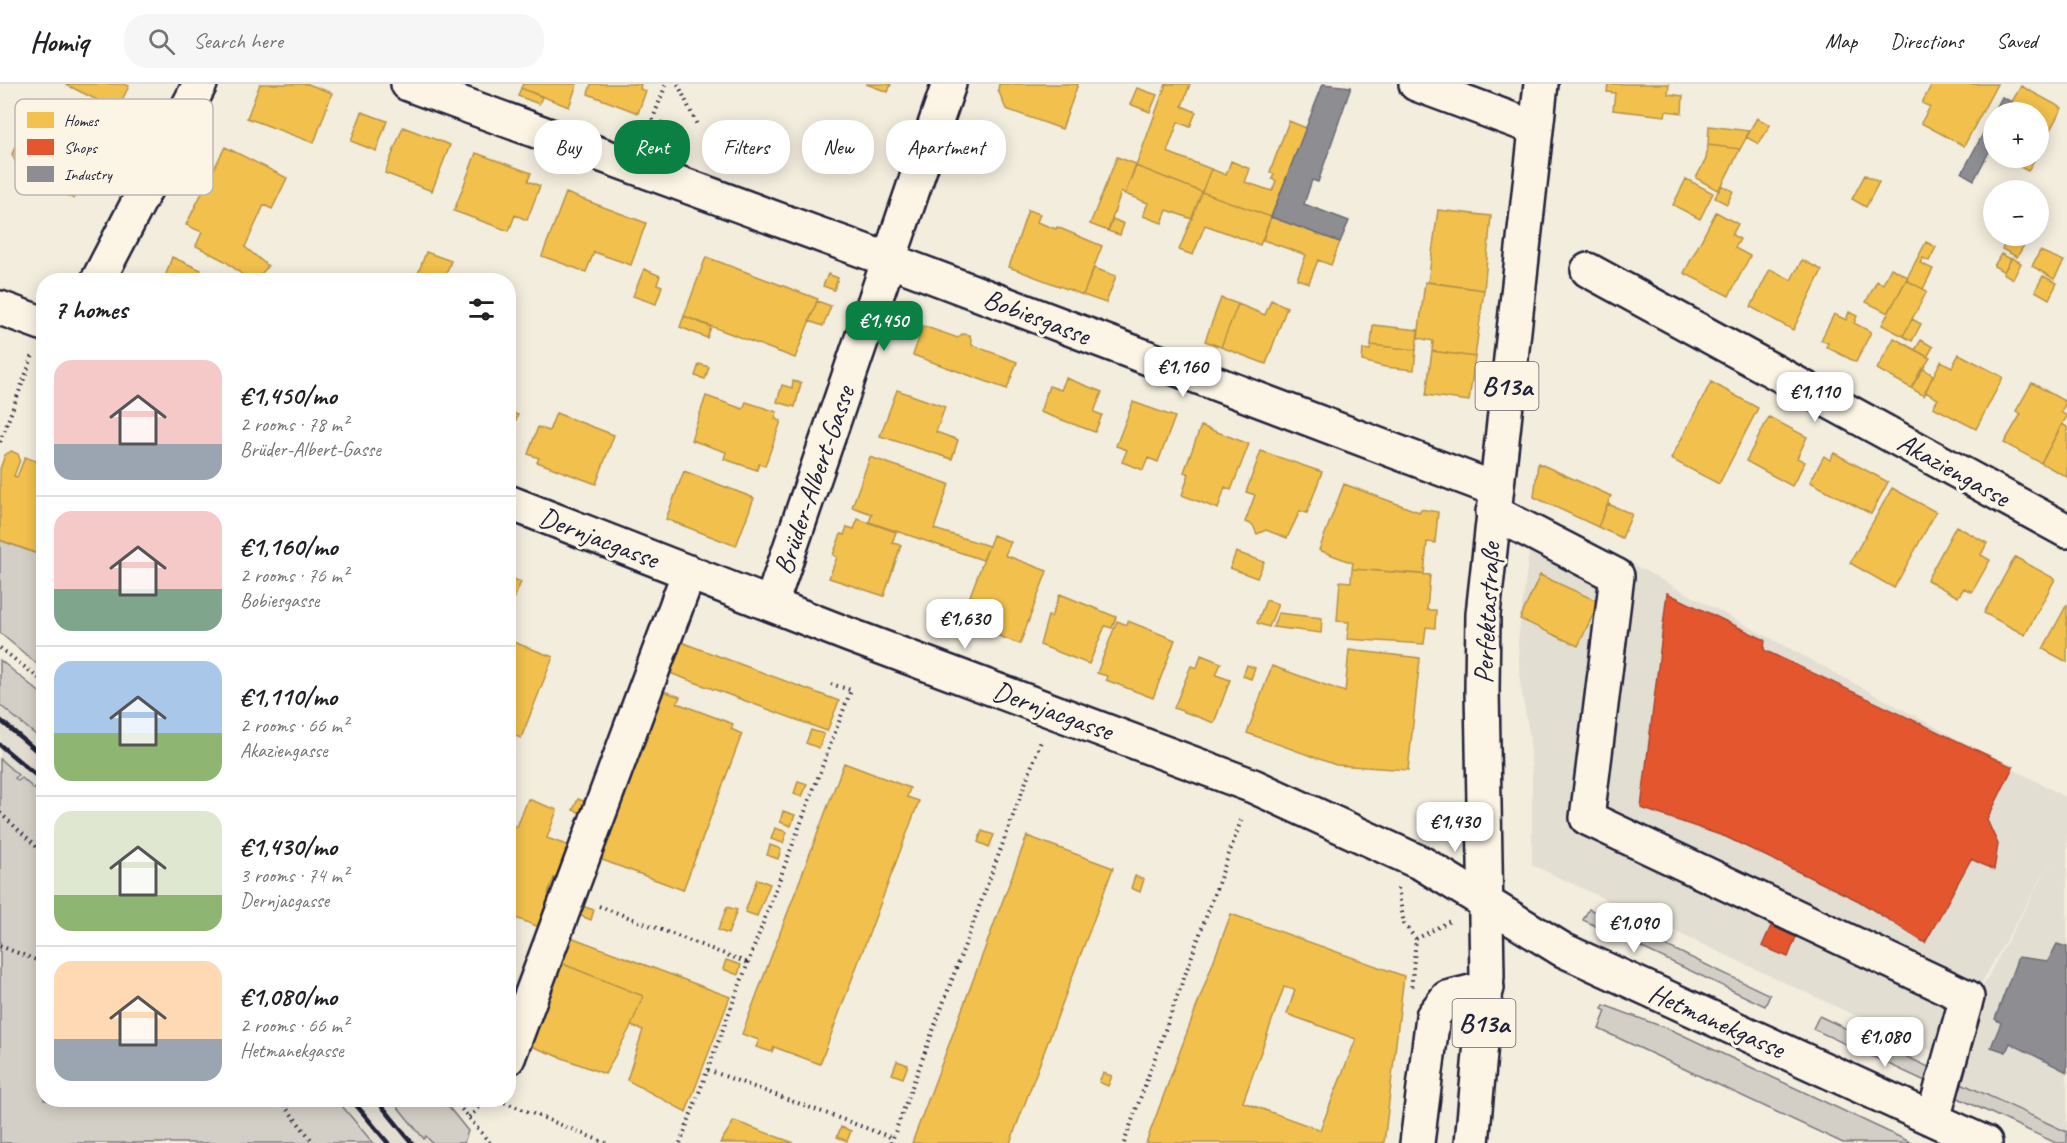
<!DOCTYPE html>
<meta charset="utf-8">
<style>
:root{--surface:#fff;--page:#f6f6f6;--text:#202124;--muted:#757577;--line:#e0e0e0;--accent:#0b8043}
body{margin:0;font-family:Caveat,sans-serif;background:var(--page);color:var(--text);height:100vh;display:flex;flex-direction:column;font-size:22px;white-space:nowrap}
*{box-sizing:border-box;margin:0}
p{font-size:20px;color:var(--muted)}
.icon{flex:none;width:33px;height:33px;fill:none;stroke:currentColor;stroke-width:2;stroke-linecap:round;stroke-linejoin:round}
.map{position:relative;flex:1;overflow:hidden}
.panel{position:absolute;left:36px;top:189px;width:480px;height:834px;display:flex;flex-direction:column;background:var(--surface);border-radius:24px;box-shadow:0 3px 15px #0003}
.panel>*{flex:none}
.guide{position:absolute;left:534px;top:36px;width:570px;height:54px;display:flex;gap:12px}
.fabs{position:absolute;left:1983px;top:18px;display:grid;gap:12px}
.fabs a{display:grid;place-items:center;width:66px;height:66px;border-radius:50%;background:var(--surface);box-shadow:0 3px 15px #0003;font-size:30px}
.price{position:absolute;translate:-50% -51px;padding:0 14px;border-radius:12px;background:#fff;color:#222;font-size:20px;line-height:39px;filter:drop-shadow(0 2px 3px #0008)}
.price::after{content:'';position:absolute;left:50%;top:36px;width:18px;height:14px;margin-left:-9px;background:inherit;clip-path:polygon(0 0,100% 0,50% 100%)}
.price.on{background:var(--accent);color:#fff}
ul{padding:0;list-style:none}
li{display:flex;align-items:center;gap:18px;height:150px;padding:0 18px}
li+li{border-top:2px solid var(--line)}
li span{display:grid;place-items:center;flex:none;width:168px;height:120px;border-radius:18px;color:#555}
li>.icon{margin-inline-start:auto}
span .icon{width:72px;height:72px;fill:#fffc;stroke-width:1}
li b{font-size:26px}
h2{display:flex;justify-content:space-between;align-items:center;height:72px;padding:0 18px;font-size:26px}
.chip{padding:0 21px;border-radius:24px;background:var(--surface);box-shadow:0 3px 15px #0003;font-size:21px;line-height:54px}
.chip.on{background:var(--accent);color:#fff}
header{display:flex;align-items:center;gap:36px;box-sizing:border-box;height:84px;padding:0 30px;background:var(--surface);border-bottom:2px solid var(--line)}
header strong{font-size:28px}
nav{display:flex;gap:33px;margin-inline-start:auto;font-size:21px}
.search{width:420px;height:54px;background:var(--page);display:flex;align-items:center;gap:15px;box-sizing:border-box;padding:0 21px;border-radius:24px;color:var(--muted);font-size:22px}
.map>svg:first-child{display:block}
.built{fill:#e3ded2}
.green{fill:#d4cfc6;stroke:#7b7880;stroke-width:1.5}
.homes{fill:#f2c14e;stroke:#b49148;stroke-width:1.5;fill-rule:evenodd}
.shops{fill:#e4572e;stroke:#aa4732;stroke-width:1.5}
.industry{fill:#8d8d92;stroke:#6d6d78;stroke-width:1.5}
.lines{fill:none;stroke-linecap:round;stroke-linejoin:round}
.minor-casing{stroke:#22223b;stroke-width:38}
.major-casing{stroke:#22223b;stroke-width:38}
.path{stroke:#22223b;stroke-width:4;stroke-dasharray:1.5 4.5;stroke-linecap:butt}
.minor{stroke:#fcf5e5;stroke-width:33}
.major{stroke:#fcf5e5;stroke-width:33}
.rail{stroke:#22223b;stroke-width:4.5}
.labels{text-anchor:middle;stroke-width:6;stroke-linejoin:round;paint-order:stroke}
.shield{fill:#fcf5e5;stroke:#63616e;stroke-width:1.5}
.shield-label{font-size:27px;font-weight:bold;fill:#22223b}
.street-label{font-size:28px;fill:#22223b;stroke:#fcf5e5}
.key{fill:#fcf5e5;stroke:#bbb6b2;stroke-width:1.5}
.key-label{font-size:16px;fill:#22223b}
</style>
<header>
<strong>Homiq</strong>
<div class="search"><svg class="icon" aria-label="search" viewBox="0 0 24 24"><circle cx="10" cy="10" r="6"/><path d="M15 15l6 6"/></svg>Search here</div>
<nav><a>Map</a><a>Directions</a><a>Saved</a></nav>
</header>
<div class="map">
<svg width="2067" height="1059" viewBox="0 0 2067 1059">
<rect width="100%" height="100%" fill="#f3edde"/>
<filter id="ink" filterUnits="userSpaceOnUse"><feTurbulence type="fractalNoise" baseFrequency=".0167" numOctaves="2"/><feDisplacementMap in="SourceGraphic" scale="12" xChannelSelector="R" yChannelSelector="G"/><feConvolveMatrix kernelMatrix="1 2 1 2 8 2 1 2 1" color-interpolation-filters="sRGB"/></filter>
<g filter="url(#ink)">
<!-- built -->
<path class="built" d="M1534,427L2067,714V1047L1952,998L1981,905L2053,774L1940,971L1532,781V691L1529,649L1520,599L1518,557Z
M0,621L43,656V713L22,694L19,698L15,694L18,691L0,675Z
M337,1016H392L423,1054L426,1052L432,1059H373Z"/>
<!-- green -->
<path class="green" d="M0,456L43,472V585L0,549Z
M0,576L43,611V657L0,621Z
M0,675L18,691L15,694L18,697L22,694L43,713L44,1016H337L373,1059H0Z
M1589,825L1770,911L1765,922L1583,836Z
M1604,921L1674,947L1912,1059H1843L1599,945L1606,927L1602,925Z
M1819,932L1931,984L1925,997L1813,945Z
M1961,999L2067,1048V1059H2056L1956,1013Z
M392,1016H443L468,1047L464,1059H432L426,1052L424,1055Z"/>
<!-- homes -->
<path class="homes" d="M65,0H124L129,2L117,26Z
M260,0H308L332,9L314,59L247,34Z
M523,0H577L569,23L521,4Z
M591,0H641L640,5L646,7L638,29L588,10Z
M866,0H891L888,8Z
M999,0H1078L1062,45L1006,25L998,6Z
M1166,0H1190L1182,22L1196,28L1190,43L1178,38L1167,68L1211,85L1202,108L1136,82Z
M1608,0H1669L1668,10L1683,12L1682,29L1666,27L1665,32L1613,26L1615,9L1607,8Z
M1932,0H1997L1964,62L1921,39L1930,23L1922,19Z
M2021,2L2062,24L2038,68V28H2006Z
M521,4L542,13L539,20L518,12Z
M1137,4L1157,11L1150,28L1130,20Z
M37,19L106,53L100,66L97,65L90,79L92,80L74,115L20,87L12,70Z
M362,28L387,37L376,67L351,57Z
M1757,34L1770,41L1759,60L1746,53Z
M661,37L681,45L672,72L651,64Z
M1289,37L1306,44L1271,133L1202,108L1211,85L1226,91L1231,77L1250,85L1245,98L1272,107L1276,97L1272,95L1274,90L1270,88Z
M1709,42L1750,47L1740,65L1708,61Z
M403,43L450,61L432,107L385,89Z
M1708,61L1740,65L1719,107L1696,94L1706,75Z
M225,63L287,94L272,125L264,121L245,163L268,182L256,196H249L225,177L196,162L202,148L186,141Z
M476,69L531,89L528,97L540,102L527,136L515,131L509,147L454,127Z
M1117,73L1136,80L1125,110L1121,108L1108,147L1090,140Z
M2003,74H2035L2028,87Z
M1136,82L1202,108L1192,135L1167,126L1162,139L1143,132L1148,119L1125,110Z
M1865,91L1879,98L1866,123L1852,115Z
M1686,95L1713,109L1700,135L1673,121Z
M1721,101L1733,107L1727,120L1715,114Z
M1202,108L1271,133L1260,161L1205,141L1193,171L1179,166Z
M566,109L646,139L631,181L594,168L586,188L542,172Z
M1028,126L1040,130L1037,138L1056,145L1057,143L1102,162L1083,211L1009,183Z
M1438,126L1491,132L1484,206L1428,198Z
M1716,128L1738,140L1732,151L1740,155L1735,164L1750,172L1729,212L1684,189Z
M1271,133L1340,158L1331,181L1318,176L1309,199L1297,195L1306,171L1263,156Z
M1113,135L1124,140L1120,151L1108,147Z
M2009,152L2026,158L2017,173L2002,165Z
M1926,158L1936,163L1929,177L1923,174L1920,179L1933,185L1923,205L1906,196Z
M2040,167L2064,177L2054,195L2032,182Z
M426,168L451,177L444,196H435L418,190Z
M2001,170L2011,175L2004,188L1994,182Z
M172,173L201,186L197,196H164Z
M706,173L818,215L795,274L684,232Z
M2012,174L2021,179L2013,195L2003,189Z
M1802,176L1822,186L1793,246L1751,223L1770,185L1791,196Z
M1094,184L1116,192L1106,219L1083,211Z
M1891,184L1908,193L1888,229L1866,218L1877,197L1883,200Z
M644,185L660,192L657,200L662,202L656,220L633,212Z
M828,190L838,194L834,206L823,202Z
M2043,192L2057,199L2049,215L2035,207Z
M1906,196L1927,207L1903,252L1882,241Z
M1425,198L1484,206L1475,273L1432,267L1433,257L1418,254Z
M1221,214L1238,220L1221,263L1205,257Z
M1271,216L1287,223L1266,280L1221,263L1238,220L1265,231Z
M817,217L831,222L823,242L809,237Z
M1849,228L1857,232L1854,239L1871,248L1856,278L1826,263L1828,259L1821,256L1834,230L1846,236Z
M684,232L711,243L707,254L680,243Z
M1912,235L1921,240L1912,257L1903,252Z
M1373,241L1418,246L1416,266L1371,261Z
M923,242L958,254L962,250L970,251L972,261L1017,278L1007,305L913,271Z
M1894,254L1930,274L1911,304L1877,285Z
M1921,256L1933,263L1927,273L1915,266Z
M1371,261L1416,266L1414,286L1385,283L1362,277L1363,265L1370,266Z
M1432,267L1475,273L1469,317L1426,311Z
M1959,270L2003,293L1976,345L1933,323L1938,315L1925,308L1941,277L1952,283Z
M699,280L709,283L705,295L695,292Z
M1922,284L1933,291L1924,312L1911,304Z
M1066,294L1102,308L1094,328L1102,331L1095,348L1040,328L1049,302L1061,306Z
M793,297L801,299L795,323L777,318L782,301L792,304Z
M1711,298L1758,324L1719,400L1671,375Z
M2032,299L2066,318L2061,328L2067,332L2041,379L2004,359L2021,330L2016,327Z
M897,306L945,323L936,348L958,356L952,375L880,352Z
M706,312L743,325L746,318L777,328L775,335L781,337L765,382L759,380L757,386L724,375L726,368L691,356Z
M1133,318L1175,333L1158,378L1148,374L1143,386L1122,378L1127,366L1116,362Z
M508,327L518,331L508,355Z
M556,329L614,351L596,400L537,378L539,374L528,370L538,343L549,347Z
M1769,333L1807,353L1797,374L1805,378L1792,402L1746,377Z
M2062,340L2067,343V393L2041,379Z
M1201,342L1249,360L1231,406L1225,403L1218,425L1182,411L1189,390L1184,388Z
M11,367L18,370L20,376L14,392L17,393L25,373L44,380V472L0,456V385L5,371Z
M1261,367L1322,388L1307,429L1300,427L1287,454L1266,446L1257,450L1253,441L1245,438L1255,411L1246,408Z
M1834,369L1888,398L1871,430L1810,398L1824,372L1830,376Z
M870,373L949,400L934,445L989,462L983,476L869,438L872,430L852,423Z
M1538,379L1611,412L1598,443L1534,413Z
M684,387L754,414L736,462L666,435Z
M1344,400L1419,428L1421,425L1438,428L1435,459L1427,458L1424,490L1352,485L1353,479L1319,466Z
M1892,404L1936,428L1894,504L1850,479Z
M1608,420L1632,430L1622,454L1598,443Z
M858,435L896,448L892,459L901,461L884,512L829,494L837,473L833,471L841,450L844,451L847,443L854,445Z
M1956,442L1987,459L1981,471L1990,476L1972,508L1964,504L1958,513L1927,496Z
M993,451L1011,458L1005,471L1047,487L1020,560L972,542L982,516L970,512Z
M1236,468L1264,478L1257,494L1230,484Z
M2015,473L2055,495L2025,551L1984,529Z
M1352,485L1430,491L1427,526H1436L1435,544L1426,543L1424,560L1347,555L1349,538L1337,537L1340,497L1351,498Z
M1540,491L1599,518L1578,562L1520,535Z
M508,493L521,498L508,529Z
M1060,510L1116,533L1112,544L1105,542L1089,580L1040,561L1048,532L1051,533Z
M1266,516L1278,520L1269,543L1257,539Z
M2067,520V578L2043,565Z
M1278,529L1322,534L1321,549L1273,543Z
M1117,537L1127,541L1128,537L1175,556L1153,614L1106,596L1107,592L1097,589Z
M508,556L553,573L521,654L508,649Z
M678,557L839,617L827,647L667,588Z
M1349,566L1420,574L1408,686L1336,681L1247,649L1272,582L1345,608Z
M1201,571L1221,579L1216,591L1230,596L1214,639L1174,624L1191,582L1197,584Z
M1247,581L1255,584L1251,595L1243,592Z
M661,606L680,613L677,619L733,640L731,645L742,650L683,806L597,774Z
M811,646L824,650L819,664L806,659Z
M844,679L910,704L907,713L919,717L820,980L774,963L772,968L756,963L759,956L742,950Z
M798,697L807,700L802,713L794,710Z
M528,715L557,726L547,754L572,763L560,797L554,794L548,809L554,811L542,844L508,831V739L517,743Z
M578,715L589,719L585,730L573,726Z
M783,727L795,731L791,742L780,738Z
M775,744L787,748L783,759L771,755Z
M982,747L994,751L989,763L978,758Z
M1027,752L1113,784L1010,1059H912Z
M770,761L781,765L778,775L767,771Z
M1135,792L1144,795L1140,808L1131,804Z
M757,795L770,800L757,832L745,828Z
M579,821L594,826L591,836L576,830Z
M727,823L737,826L728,850L718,846Z
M1231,830L1404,892L1384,1059H1146ZM1284,903L1295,906L1287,930L1356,955L1320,1046L1243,1018Z
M568,852L730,913L686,1028L627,996L643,946L631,942L643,912L558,878Z
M726,876L741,881L738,891L723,885Z
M558,878L643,912L631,942L605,990L528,961Z
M897,977L908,981L903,994L892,990Z
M1103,989L1112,992L1108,1002L1099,998Z
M734,1037L794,1059H720Z
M841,1043L851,1047L847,1057L837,1053Z"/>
<!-- shops -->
<path class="shops" d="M1667,509L1765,556L1764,566L2013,683L1987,736L1998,760L1994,786L1971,775L1925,859L1859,817L1726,753L1641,724Z
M1771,842L1796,853L1788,873L1762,862Z"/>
<!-- industry -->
<path class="industry" d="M1323,0L1351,3L1318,98L1312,96L1304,120L1349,137L1340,158L1271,133Z
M2002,13L2012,18L2006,28H1994Z
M1994,29V52L1987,65L1990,66L1974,96L1962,89Z
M2057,860L2067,863V988L2010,959L2006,968L1991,963L2001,939L1995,935L2018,873L2048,877Z"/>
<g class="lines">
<defs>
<path id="minor" d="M408,0L889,176L1495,405
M1416,0L1535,44
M1588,186L2067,447
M98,196L200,0
M0,224L44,240
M508,418L849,551L1253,702L1423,780L1563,866L1985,1059
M1493,428L1617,492L1587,734L1967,913L1933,1035
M771,520L949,0
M508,974L689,488
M1417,1059L1433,932L1447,914L1487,904"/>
<path id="major" d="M1472,1059L1487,892L1482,605L1483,530L1541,0"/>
</defs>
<!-- minor casing -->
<use href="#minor" class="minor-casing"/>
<!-- major casing -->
<use href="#major" class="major-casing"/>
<!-- path -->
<path class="path" d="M678,0L697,41
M646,53L666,0
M0,358L33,271
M0,564L44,598
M0,729L44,769
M1398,804L1404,840L1416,855L1411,906
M599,822L748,879
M1416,855L1452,836
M0,862L44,879
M708,986L893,1054
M280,1016L314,1059
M454,1016L490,1059
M499,1016L606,1059
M469,1033L488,1016
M680,1059L851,606L831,600
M891,1059L1041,657
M1124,1059L1242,734"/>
<!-- minor -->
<use href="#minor" class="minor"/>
<!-- major -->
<use href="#major" class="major"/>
<!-- rail -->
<path class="rail" d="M0,636L44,673
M0,661L44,698
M352,1016L388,1059
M377,1016L412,1059"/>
</g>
</g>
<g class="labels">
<!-- shield labels -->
<g class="shield">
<rect x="1475.5" y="278" width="63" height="48" rx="4.5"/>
<rect x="1452.5" y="915" width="63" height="48" rx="4.5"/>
</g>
<g class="shield-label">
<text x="1507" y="311">B13a</text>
<text x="1484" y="948">B13a</text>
</g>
<!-- street labels -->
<g class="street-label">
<text transform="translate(1037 232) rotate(21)" y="10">Bobiesgasse</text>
<text transform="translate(1954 385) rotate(29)" y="10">Akaziengasse</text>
<text transform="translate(813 396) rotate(-71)" y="10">Brüder-Albert-Gasse</text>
<text transform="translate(599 453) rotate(21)" y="10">Dernjacgasse</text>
<text transform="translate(1486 529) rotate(-87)" y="10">Perfektastraße</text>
<text transform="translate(1053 626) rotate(20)" y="10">Dernjacgasse</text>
<text transform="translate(1717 936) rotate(24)" y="10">Hetmanekgasse</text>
</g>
</g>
<!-- legend -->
<rect x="15" y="15" width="198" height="96" rx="9" class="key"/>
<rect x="27" y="28" width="27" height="16" fill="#f2c14e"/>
<rect x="27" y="55" width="27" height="16" fill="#e4572e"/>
<rect x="27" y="82" width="27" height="16" fill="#8d8d92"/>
<g class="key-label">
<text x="64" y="42">Homes</text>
<text x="64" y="69">Shops</text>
<text x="64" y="96">Industry</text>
</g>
</svg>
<div class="fabs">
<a>+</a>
<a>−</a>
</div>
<b class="price on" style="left:884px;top:268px">€1,450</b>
<b class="price" style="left:1183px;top:314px">€1,160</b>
<b class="price" style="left:1815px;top:339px">€1,110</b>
<b class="price" style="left:965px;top:566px">€1,630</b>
<b class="price" style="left:1455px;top:769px">€1,430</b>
<b class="price" style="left:1634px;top:870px">€1,090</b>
<b class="price" style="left:1885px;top:984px">€1,080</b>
<div class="guide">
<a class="chip">Buy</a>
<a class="chip on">Rent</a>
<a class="chip">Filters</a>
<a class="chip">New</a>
<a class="chip">Apartment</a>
</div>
<section class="panel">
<h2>7 homes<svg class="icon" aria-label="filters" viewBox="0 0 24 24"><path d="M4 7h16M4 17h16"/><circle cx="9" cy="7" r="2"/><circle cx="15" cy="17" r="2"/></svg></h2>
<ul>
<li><span style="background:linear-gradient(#f6c9c9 70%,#9aa5b1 0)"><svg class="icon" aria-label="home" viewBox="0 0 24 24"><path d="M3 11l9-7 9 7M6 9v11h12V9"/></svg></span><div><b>€1,450/mo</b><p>2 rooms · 78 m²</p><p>Brüder-Albert-Gasse</p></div></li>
<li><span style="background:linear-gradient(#f6c9c9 65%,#7fa58c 0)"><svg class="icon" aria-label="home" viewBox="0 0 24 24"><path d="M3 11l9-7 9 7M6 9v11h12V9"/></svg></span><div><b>€1,160/mo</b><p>2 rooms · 76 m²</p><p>Bobiesgasse</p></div></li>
<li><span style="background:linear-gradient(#a9c7e8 60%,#8fb573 0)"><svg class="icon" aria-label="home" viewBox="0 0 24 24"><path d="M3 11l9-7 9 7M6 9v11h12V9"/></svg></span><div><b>€1,110/mo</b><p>2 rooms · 66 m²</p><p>Akaziengasse</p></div></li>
<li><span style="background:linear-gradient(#dfe7d0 70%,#8fb573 0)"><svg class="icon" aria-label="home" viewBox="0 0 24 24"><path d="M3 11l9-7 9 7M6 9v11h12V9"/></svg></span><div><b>€1,430/mo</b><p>3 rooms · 74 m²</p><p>Dernjacgasse</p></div></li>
<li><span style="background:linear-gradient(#ffd9b3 65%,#9aa5b1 0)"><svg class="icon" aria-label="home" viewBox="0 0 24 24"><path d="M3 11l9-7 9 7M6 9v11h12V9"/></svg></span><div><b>€1,080/mo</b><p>2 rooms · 66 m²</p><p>Hetmanekgasse</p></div></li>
</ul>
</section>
</div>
